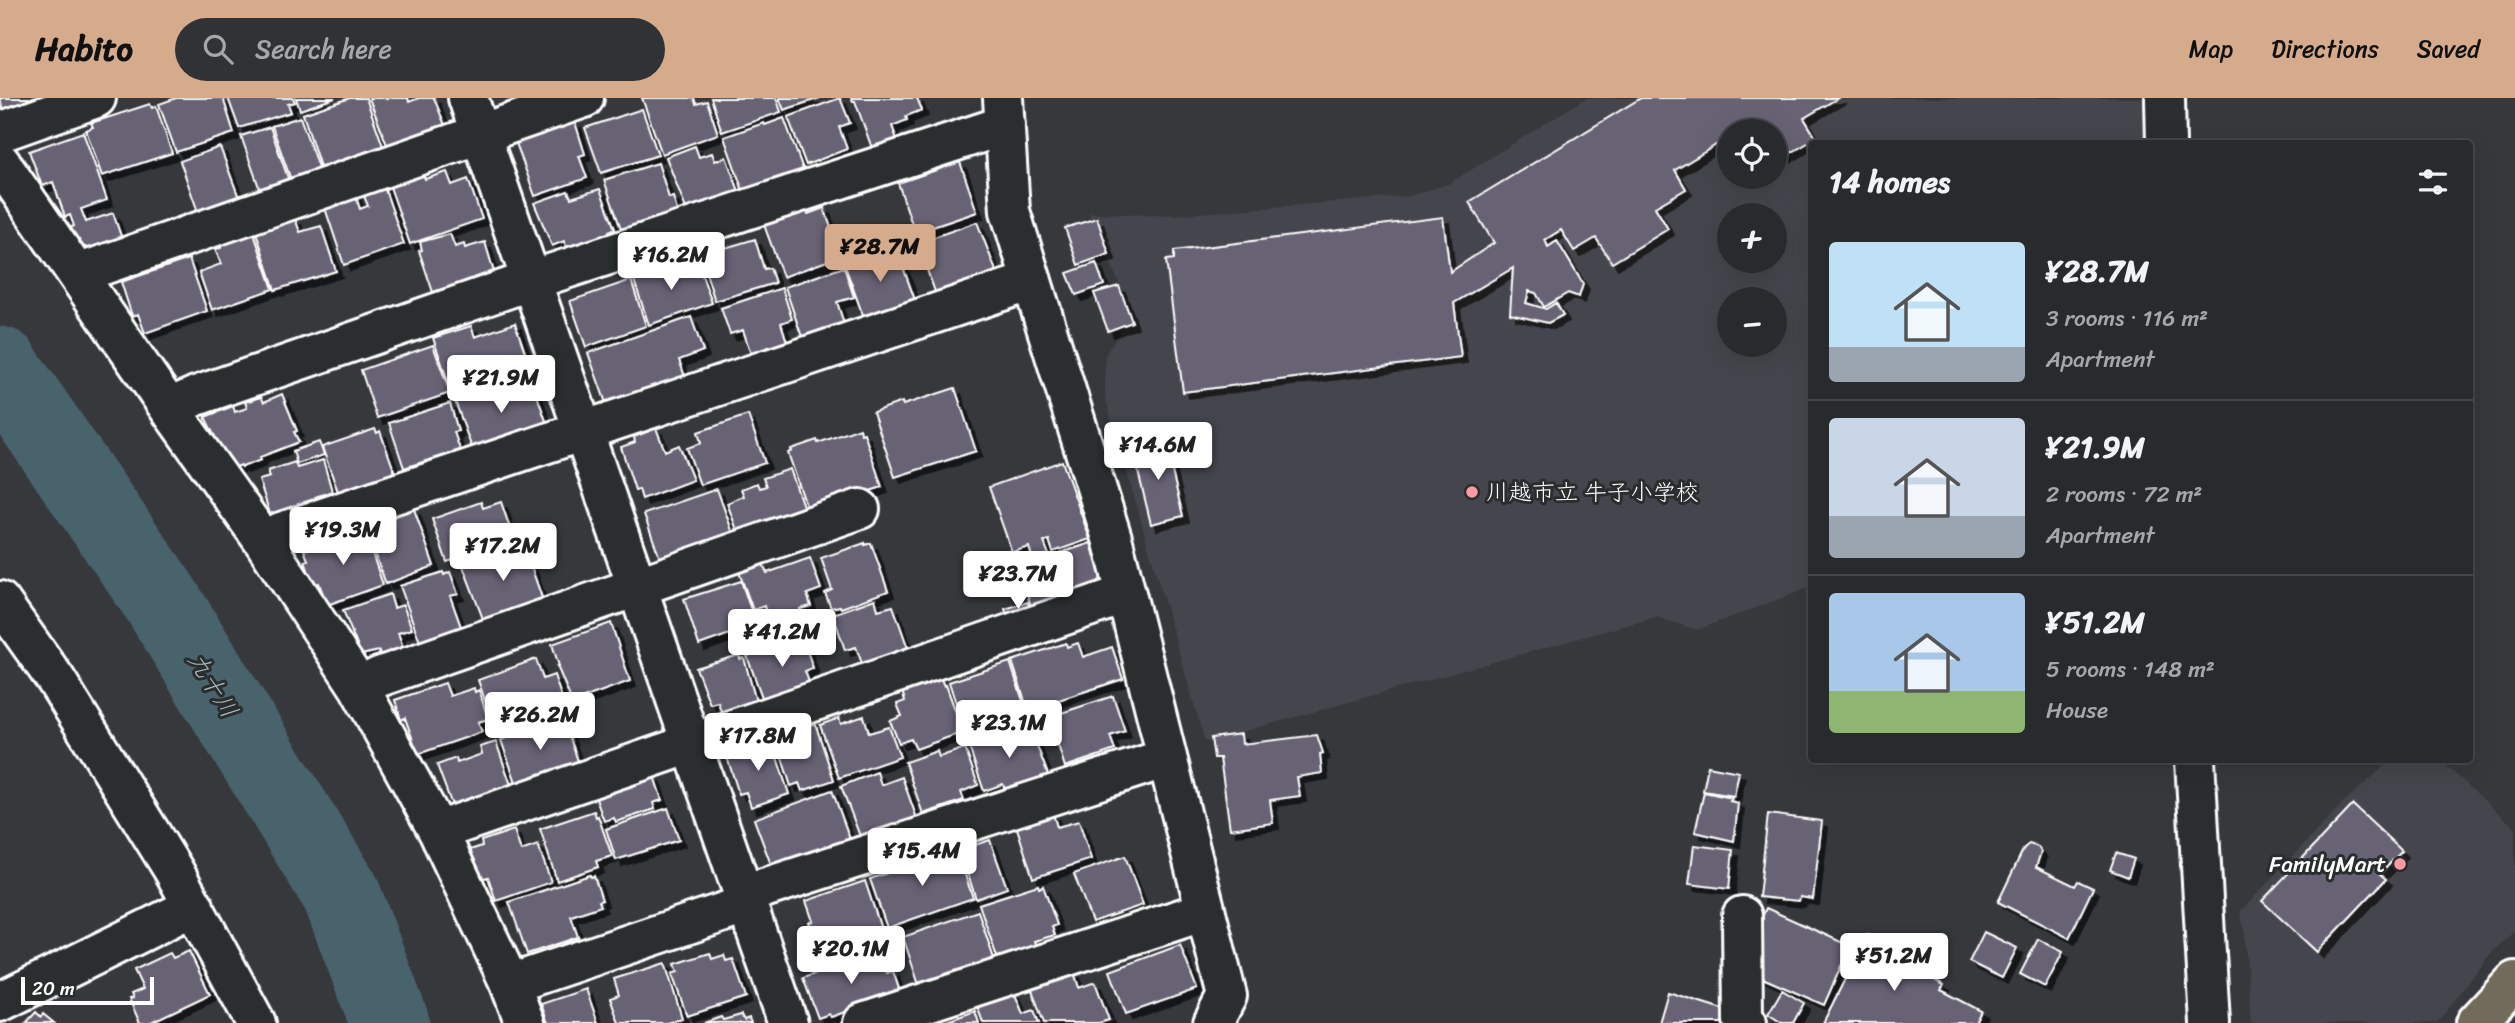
<!DOCTYPE html>
<meta charset="utf-8">
<style>
:root{--surface:#282a2d;--page:#303235;--text:#f1f3f6;--muted:#a5a7aa;--line:#444649;--accent:#d6ab8b}
body{margin:0;font-family:Sriracha,"Klee One",sans-serif;background:var(--page);color:var(--text);height:100vh;display:flex;flex-direction:column;font-size:26px;white-space:nowrap}
*{box-sizing:border-box;margin:0}
p{font-size:23px;color:var(--muted)}
.icon{flex:none;width:38px;height:38px;fill:none;stroke:currentColor;stroke-width:2;stroke-linecap:round;stroke-linejoin:round}
.map{position:relative;flex:1;overflow:hidden}
.panel{position:absolute;left:1808px;top:42px;width:665px;height:623px;display:flex;flex-direction:column;background:var(--surface);border-radius:7px;box-shadow:0 7px 28px #0002,0 0 0 2px var(--line)}
.panel>*{flex:none}
.controls{position:absolute;left:1717px;top:21px;display:grid;gap:14px}
.controls a{display:grid;place-items:center;width:70px;height:70px;border-radius:50%;background:var(--surface);box-shadow:0 7px 28px #0002,0 0 0 2px var(--line);font-size:35px}
.scale{position:absolute;left:21px;bottom:18px;width:133px;box-sizing:border-box;padding-left:7px;border:4px solid #fff;border-top:0;font-size:19px;line-height:24px;white-space:nowrap;color:#fff;-webkit-text-stroke:5px #2a2d2e;paint-order:stroke}
.price{position:absolute;translate:-50% -60px;padding:0 16px;border-radius:7px;background:#fff;color:#222;font-size:23px;line-height:46px;filter:drop-shadow(0 2px 4px #0008)}
.price::after{content:'';position:absolute;left:50%;top:42px;width:21px;height:16px;margin-left:-10px;background:inherit;clip-path:polygon(0 0,100% 0,50% 100%)}
.price.selected{background:var(--accent);color:#111}
ul{padding:0;list-style:none}
li{display:flex;align-items:center;gap:21px;height:175px;padding:0 21px}
li+li{border-top:2px solid var(--line)}
li span{display:grid;place-items:center;flex:none;width:196px;height:140px;border-radius:7px;color:#555}
li>.icon{margin-inline-start:auto}
span .icon{width:84px;height:84px;fill:#fffc;stroke-width:1}
li b{font-size:30px}
h2{display:flex;justify-content:space-between;align-items:center;height:84px;padding:0 21px;font-size:30px}
header{display:flex;align-items:center;gap:42px;box-sizing:border-box;height:98px;padding:0 35px;background:var(--accent);color:#111}
header strong{font-size:33px}
nav{display:flex;gap:38px;margin-inline-start:auto;font-size:24px}
.search{width:490px;height:63px;background:var(--page);display:flex;align-items:center;gap:18px;box-sizing:border-box;padding:0 24px;border-radius:38px;color:var(--muted);font-size:26px}
.map>svg:first-child{display:block}
.built{fill:#45454d;fill-rule:evenodd}
.lines{fill:none;stroke-linecap:round;stroke-linejoin:round}
.river{stroke:#48646d;stroke-width:79}
.building{fill:#686274;stroke:#fff;stroke-width:2;filter:url(#shadow)}
.minor-casing{stroke:#fff;stroke-width:44}
.major-casing{stroke:#fff;stroke-width:44}
.minor{stroke:#2a2d2e;stroke-width:38}
.major{stroke:#726b5a;stroke-width:38}
.poi-dot{fill:#ff9aa2;stroke:#2a2d2e;stroke-width:2.5}
.labels{text-anchor:middle;stroke-width:6;stroke-linejoin:round;paint-order:stroke}
.poi-label{font-size:23px;fill:#fff;stroke:#2a2d2e;text-anchor:start}
.water-label{font-size:24px;font-style:italic;fill:#adb9bd;stroke:#2a2d2e}
</style>
<header>
<strong>Habito</strong>
<div class="search"><svg class="icon" aria-label="search" viewBox="0 0 24 24"><circle cx="10" cy="10" r="6"/><path d="M15 15l6 6"/></svg>Search here</div>
<nav><a>Map</a><a>Directions</a><a>Saved</a></nav>
</header>
<div class="map">
<svg width="2515" height="925" viewBox="0 0 2515 925">
<defs>
<filter id="shadow"><feDropShadow dx="6" dy="6" stdDeviation="0" flood-color="#0009"/></filter>
</defs>
<rect width="100%" height="100%" fill="#36383c"/>
<filter id="ink" filterUnits="userSpaceOnUse"><feTurbulence type="fractalNoise" baseFrequency=".0143" numOctaves="2"/><feDisplacementMap in="SourceGraphic" scale="14" xChannelSelector="R" yChannelSelector="G"/><feConvolveMatrix kernelMatrix="1 2 1 2 8 2 1 2 1" color-interpolation-filters="sRGB"/></filter>
<g filter="url(#ink)">
<!-- built -->
<path class="built" d="M1586,0H2144V45L1811,46V489L1697,532L1656,519L1205,644L1105,299V257L1132,215L1089,115L1174,117L1409,98L1448,86ZM1729,33H1774V79H1729ZM1729,117H1774V163H1729ZM1729,201H1774V247H1729Z
M2391,662H2440L2515,730V833L2492,854L2437,925H2251L2244,830L2240,814L2344,704Z"/>
<g class="lines">
<!-- river -->
<path class="river" d="M0,268L160,500L341,795L390,925"/>
</g>
<!-- building -->
<path class="building" d="M0,0H46L4,16Z
M176,0H223L234,35L176,54L159,6Z
M228,0H293L295,4L288,6L291,14L239,30Z
M296,0H335L300,12Z
M350,0H366L384,51L322,75L303,16Z
M369,0H408L409,4L419,0H434L446,30L389,52Z
M642,0H694L696,6L707,3L718,36L662,56Z
M711,0H776L781,14L722,34Z
M779,0H820L784,12Z
M840,0L850,25L839,29L847,51L806,67L788,19Z
M851,0H917L922,12L906,18L907,22L892,28L898,44L873,53L855,3H853Z
M1641,0H1838L1804,20L1816,40L1779,62L1774,54V33H1762L1756,23L1739,33H1729V39L1675,72L1686,91L1655,109L1668,131L1612,165L1596,140L1574,153L1561,132L1545,142L1548,149L1557,143L1583,186L1579,199L1568,195L1544,209L1536,195L1529,193L1526,205L1546,211L1556,205L1563,217L1548,225L1510,216L1513,170L1454,205L1461,259L1183,294L1166,162L1174,161V153L1443,119L1450,174L1494,145L1469,104Z
M150,6L152,10L156,8L172,55L102,78L86,32L93,29L91,25Z
M642,11L658,57L601,75L585,30Z
M300,19L319,72L291,82L272,28Z
M784,20L804,74L744,96L724,39L764,25L765,27Z
M575,24L585,56L579,58L587,80L535,98L516,45L540,37L539,33Z
M270,29L289,83L260,92L241,38Z
M83,34L107,102L81,111L86,124L113,115L123,144L95,153L80,147L70,130L74,128L70,117L65,119L53,84L42,88L29,53Z
M695,48L699,59L712,55L715,63L726,59L740,96L688,116L666,59Z
M220,49L239,100L198,114L180,63Z
M960,64L977,114L915,135L898,85Z
M658,65L669,100L673,99L679,119L634,134L632,128L621,131L604,82Z
M421,72L425,81L447,74L452,87L468,81L482,121L410,146L388,83Z
M383,86L404,146L344,167L324,107L355,96L360,111L368,108L362,93Z
M600,91L615,131L609,133L612,142L569,156L564,143L552,148L534,105L568,93L571,100Z
M805,109L808,116L824,110L841,158L783,179L763,124Z
M1097,120L1109,156L1078,167L1065,130Z
M295,121L300,134L321,128L336,173L275,192L256,134Z
M977,124L996,173L988,176L989,179L937,199L917,145Z
M253,133L273,191L212,212L199,174L221,166L215,151L221,150L220,145Z
M450,136L455,149L464,146L465,150L485,144L496,181L436,203L419,153L422,152L420,144Z
M755,141L764,171L770,170L775,185L715,203L699,153L724,145L725,150Z
M896,150L916,205L865,223L845,168Z
M189,161L207,213L145,235L138,216L132,218L121,184Z
M680,164L684,174L699,169L712,205L649,227L633,179Z
M1096,165L1104,187L1076,197L1067,175Z
M844,169L854,199L837,204L844,226L804,245L785,189Z
M631,182L646,228L586,249L570,203Z
M1119,188L1132,224L1108,233L1094,195Z
M782,190L792,221L781,225L787,244L751,256L743,232L730,236L721,210Z
M691,219L703,253L679,262L687,284L611,307L606,305L588,255Z
M515,225L530,269L452,295L433,240L471,228L475,239Z
M433,247L450,295L377,320L361,272Z
M529,282L530,286H533L547,326L474,356L455,303L485,293L486,296Z
M955,290L976,353L895,379L873,314L902,304L903,307Z
M282,296L297,333L294,334L299,344L260,359L261,362L242,369L241,367L236,369L216,341L205,319L233,308L235,314L247,310L245,304L261,299L264,304Z
M450,305L458,333L454,334L460,352L404,370L389,325Z
M748,317L765,365L700,387L687,350L701,345L698,334Z
M656,330L665,353L679,347L693,382L642,401L639,391L635,392L621,349L635,344L634,339Z
M860,330L861,336L864,335L882,389L808,413L788,355L792,353L791,351L817,342L818,345Z
M375,331L377,335L380,333L395,375L391,376L394,384L341,402L322,349Z
M1164,341L1183,418L1151,426L1132,349Z
M319,344L324,357L297,366L293,353Z
M323,362L332,393L315,399L319,411L271,419L259,382L270,379L268,373L295,364L297,370Z
M1062,363L1090,441L1053,454L1049,442L1044,444L1049,457L1033,462L1029,449L1012,454L989,389Z
M790,371L806,417L740,440L727,405L744,398L741,391L757,385L759,390L766,388L763,380Z
M717,391L735,441L662,466L644,416Z
M481,404L483,410L501,404L514,442L447,464L432,421Z
M414,411L434,468L386,486L365,429Z
M364,432L383,487L327,507L319,485L313,487L305,463L308,462L304,452Z
M865,445V447L871,445L888,493L841,510L840,508L831,510L825,495L832,492L821,460Z
M1091,445L1101,480L1094,492L1076,498L1061,455Z
M521,451H525L542,500L483,521L463,468L492,457L493,462Z
M1059,459L1073,497L1032,511L1019,472Z
M810,460L821,491L807,496L811,508L800,511L804,523L773,533L764,508L753,512L739,474L763,466L767,475Z
M443,474L444,477L450,474L458,496L450,498L461,529L420,544L400,488Z
M741,483L754,521L742,525L744,531L699,547L684,501Z
M390,496L394,510L403,507L412,531L398,535L403,549L380,557L379,553L361,557L343,512Z
M875,501L878,512L893,508L910,556L864,571L856,549L845,552L833,516Z
M1028,504L1031,514L1008,522L1005,511Z
M767,523L771,534L753,542L748,530Z
M611,525L630,583L572,604L557,568H559L552,546Z
M802,539L813,570L805,573L811,590L763,602L747,558Z
M1066,545L1067,549L1078,545L1083,559L1112,549L1123,581L1028,612L1012,563Z
M739,557L740,561L744,560L757,607L722,616L718,604L710,606L696,570Z
M536,561L543,581L554,577L564,607L495,631L478,582Z
M1010,564L1027,615L966,635L949,584Z
M940,579L944,588L946,587L963,634L916,651L911,641L899,645L890,623L902,618L897,606L905,603L902,593Z
M445,585L450,598L474,590L475,594L479,592L488,621L478,624L482,634L418,656L405,620L401,622L395,602Z
M1113,598L1125,633L1110,638L1115,652L1065,669L1049,619Z
M1041,617L1047,636L1036,640L1030,621Z
M864,618L869,635L889,629L900,659L839,680L820,627L839,620L841,626Z
M563,620L579,666L517,687L501,642Z
M815,625L834,682L802,693L799,685L791,688L775,639Z
M1030,629L1048,677L1005,692L1003,686L984,693L969,649Z
M1241,636L1242,646L1317,637L1323,655L1320,656L1322,675L1297,679L1300,698L1270,702L1273,725L1230,731L1220,660H1214L1211,640Z
M771,641L789,696L751,709L746,694L739,696L726,656Z
M496,644L512,690L453,710L437,667L456,660L457,665L482,656L480,649Z
M965,650L978,687L961,694L964,702L923,716L905,664L937,653L939,659Z
M1708,668L1739,674L1734,698L1703,693Z
M877,674L881,687L902,679L917,721L861,741L841,688Z
M654,678L662,702L653,705L655,711L616,724L614,720L604,723L595,698Z
M832,692L851,744L773,772L754,721Z
M1704,694L1732,700L1730,703L1738,705L1734,743L1695,734Z
M2353,707L2402,753L2380,776L2386,781L2317,854L2262,803Z
M668,710L679,742L616,762L606,731Z
M594,713L596,719L598,718L612,758L596,763L598,769L557,783L540,731Z
M1053,716L1057,729L1079,723L1091,761L1033,780L1016,727Z
M1768,716L1822,723L1813,801L1800,799L1799,803L1759,799Z
M514,732L521,753L538,747L551,784L496,803L488,779L480,781L470,752L482,748L481,743Z
M990,742L1007,790L976,801L960,752Z
M2029,746L2038,749L2041,754L2036,769L2075,788L2078,783L2093,790L2069,840L1998,804L2024,750Z
M1694,747L1733,752L1729,791L1689,786Z
M956,751L973,800L887,830L870,781Z
M2116,755L2134,761L2128,779L2110,772Z
M1125,758L1143,807L1092,824L1074,776Z
M590,777L591,779L594,778L602,802L599,803L601,808L571,818L578,839L527,856L509,804Z
M865,783L881,831L818,853L809,824L813,823L806,803Z
M1038,787L1039,790L1043,788L1057,827L1052,829L1055,837L1034,843L1036,849L998,862L979,806Z
M1766,810L1850,848L1824,907L1756,877L1760,824Z
M978,813L994,861L919,887L903,839Z
M1984,834L2017,850L2002,880L1969,864Z
M1867,837L1912,860L1904,876L1910,879L1914,871L1944,887L1941,892L1981,913L1975,925H1823Z
M2038,841L2063,854L2045,889L2020,876Z
M1180,847L1197,891L1126,916L1110,873Z
M189,853L210,896L149,925H140L129,901L133,900L131,896L143,891L134,872L170,855L173,860Z
M878,853L887,875L893,873L900,894L831,919L829,916L818,920L803,880Z
M710,855L712,861L724,857L726,863L733,861L746,899L687,918L672,876L678,874L675,866Z
M665,865L682,920L667,925H619L610,900L619,897L614,881Z
M1074,874L1079,890L1095,884L1109,922L1099,925H1044L1031,889Z
M586,891L598,925H548L541,906Z
M1782,892L1804,905L1793,925H1782L1768,916Z
M1014,894L1023,916L1034,912L1039,925H983L977,907Z
M1668,894L1735,915L1731,925H1659Z
M975,913L979,925H942Z
M36,914L41,919L43,916L54,925H26Z
M741,917L744,922L749,920L751,925H704L721,919L723,922Z"/>
<g class="lines">
<defs>
<path id="minor" d="M468,0L788,925
M1003,0L1010,113L1112,440L1227,898L1213,925
M2165,0L2166,46
M0,34L96,0
M0,64L169,310L265,445L359,589L438,733L510,886L525,925
M77,176L584,0
M169,310L196,298L532,182L1005,27
M265,445L281,434L1032,183
M0,503L56,582L174,773L256,925
M359,589L379,579L860,411
M2195,662L2210,925
M438,733L1126,496
M745,796L1167,660
M1742,818L1743,922L1747,925
M510,886L748,806
M0,904L194,808
M863,925L1205,813"/>
<path id="major" d="M2476,925L2515,883"/>
</defs>
<!-- minor casing -->
<use href="#minor" class="minor-casing"/>
<!-- major casing -->
<use href="#major" class="major-casing"/>
<!-- minor -->
<use href="#minor" class="minor"/>
<!-- major -->
<use href="#major" class="major"/>
</g>
</g>
<!-- markers -->
<g class="poi-dot">
<circle cx="1472" cy="394" r="7"/>
<circle cx="2400" cy="766" r="7"/>
</g>
<g class="labels">
<!-- poi labels -->
<g class="poi-label">
<text x="1486" y="402">川越市立 牛子小学校</text>
<text x="2386" y="774" text-anchor="end">FamilyMart</text>
</g>
<!-- water labels -->
<g class="water-label">
<text transform="translate(213 587) rotate(58)" y="8">九十川</text>
</g>
</g>
</svg>
<div class="controls">
<a><svg class="icon" aria-label="locate" viewBox="0 0 24 24"><circle cx="12" cy="12" r="6"/><path d="M12 2v4M12 18v4M2 12h4M18 12h4"/></svg></a>
<a>+</a>
<a>−</a>
</div>
<div class="scale">20 m</div>
<b class="price selected" style="left:880px;top:186px">¥28.7M</b>
<b class="price" style="left:671px;top:194px">¥16.2M</b>
<b class="price" style="left:501px;top:317px">¥21.9M</b>
<b class="price" style="left:1158px;top:384px">¥14.6M</b>
<b class="price" style="left:343px;top:469px">¥19.3M</b>
<b class="price" style="left:503px;top:485px">¥17.2M</b>
<b class="price" style="left:1018px;top:513px">¥23.7M</b>
<b class="price" style="left:782px;top:571px">¥41.2M</b>
<b class="price" style="left:540px;top:654px">¥26.2M</b>
<b class="price" style="left:1009px;top:662px">¥23.1M</b>
<b class="price" style="left:758px;top:675px">¥17.8M</b>
<b class="price" style="left:922px;top:790px">¥15.4M</b>
<b class="price" style="left:851px;top:888px">¥20.1M</b>
<b class="price" style="left:1894px;top:895px">¥51.2M</b>
<section class="panel">
<h2>14 homes<svg class="icon" aria-label="filters" viewBox="0 0 24 24"><path d="M4 7h16M4 17h16"/><circle cx="9" cy="7" r="2"/><circle cx="15" cy="17" r="2"/></svg></h2>
<ul>
<li><span style="background:linear-gradient(#bfe0f5 75%,#9aa5b1 0)"><svg class="icon" aria-label="home" viewBox="0 0 24 24"><path d="M3 11l9-7 9 7M6 9v11h12V9"/></svg></span><div><b>¥28.7M</b><p>3 rooms · 116 m²</p><p>Apartment</p></div></li>
<li><span style="background:linear-gradient(#c9d6e8 70%,#9aa5b1 0)"><svg class="icon" aria-label="home" viewBox="0 0 24 24"><path d="M3 11l9-7 9 7M6 9v11h12V9"/></svg></span><div><b>¥21.9M</b><p>2 rooms · 72 m²</p><p>Apartment</p></div></li>
<li><span style="background:linear-gradient(#a9c7e8 70%,#8fb573 0)"><svg class="icon" aria-label="home" viewBox="0 0 24 24"><path d="M3 11l9-7 9 7M6 9v11h12V9"/></svg></span><div><b>¥51.2M</b><p>5 rooms · 148 m²</p><p>House</p></div></li>
</ul>
</section>
</div>
